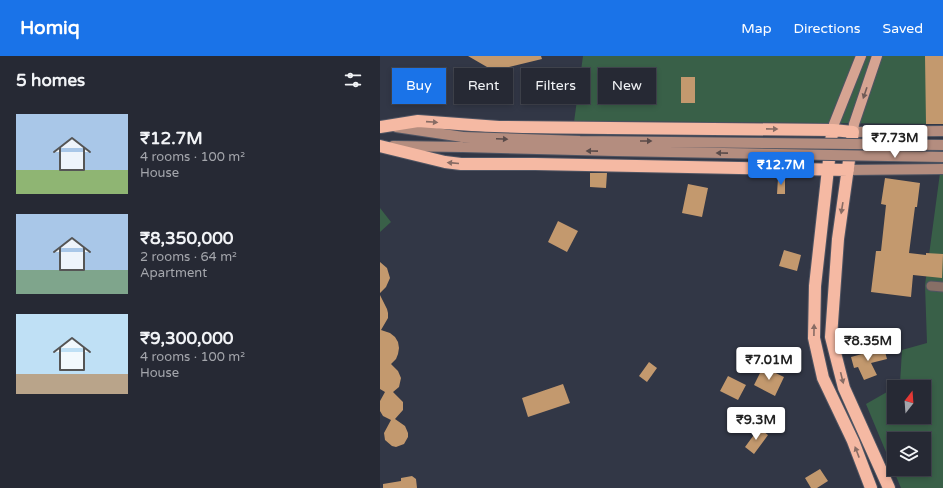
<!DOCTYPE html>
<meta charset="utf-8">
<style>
:root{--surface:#262934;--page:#323540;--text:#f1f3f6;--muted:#a4a6ac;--line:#42454f;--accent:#1a73e8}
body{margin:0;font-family:"Varela Round",sans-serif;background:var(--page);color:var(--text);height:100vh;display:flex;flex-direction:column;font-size:15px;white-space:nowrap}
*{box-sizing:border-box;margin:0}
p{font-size:13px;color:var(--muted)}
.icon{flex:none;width:22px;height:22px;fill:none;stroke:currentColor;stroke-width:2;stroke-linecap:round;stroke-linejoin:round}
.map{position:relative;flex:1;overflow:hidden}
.sheet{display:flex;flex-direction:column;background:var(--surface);width:380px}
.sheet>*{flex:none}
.guide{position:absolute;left:12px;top:12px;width:380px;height:36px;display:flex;gap:8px}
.needle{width:26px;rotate:17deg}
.tools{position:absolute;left:507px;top:324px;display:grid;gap:8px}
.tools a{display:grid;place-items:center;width:44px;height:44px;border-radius:0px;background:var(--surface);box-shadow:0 2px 6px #0003,0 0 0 1px var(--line);font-size:20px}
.price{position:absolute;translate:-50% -34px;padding:0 9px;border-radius:4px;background:#fff;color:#222;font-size:13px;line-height:26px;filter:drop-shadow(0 1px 2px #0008)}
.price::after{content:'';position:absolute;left:50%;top:24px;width:12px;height:9px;margin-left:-6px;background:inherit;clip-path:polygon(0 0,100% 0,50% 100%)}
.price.on{background:var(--accent);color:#fff}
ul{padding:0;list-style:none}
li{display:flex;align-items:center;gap:12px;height:100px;padding:0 16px}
li span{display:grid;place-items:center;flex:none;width:112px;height:80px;border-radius:0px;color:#555}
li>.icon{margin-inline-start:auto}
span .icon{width:48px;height:48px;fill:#fffc;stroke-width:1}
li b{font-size:17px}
h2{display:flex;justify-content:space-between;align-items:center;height:48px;padding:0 16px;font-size:17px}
.tag{padding:0 14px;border-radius:0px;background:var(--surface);box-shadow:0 2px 6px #0003,0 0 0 1px var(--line);font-size:14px;line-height:36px}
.tag.on{background:var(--accent);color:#fff}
header{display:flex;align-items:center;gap:24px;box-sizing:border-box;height:56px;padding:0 20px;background:var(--accent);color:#fff}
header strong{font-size:19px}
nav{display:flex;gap:22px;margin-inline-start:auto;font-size:14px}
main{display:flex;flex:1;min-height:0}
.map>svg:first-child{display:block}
.green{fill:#396048;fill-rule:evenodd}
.building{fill:#c3996e}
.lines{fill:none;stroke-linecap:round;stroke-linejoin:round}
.street-casing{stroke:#4f5462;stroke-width:11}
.secondary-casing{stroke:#4f5462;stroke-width:12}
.primary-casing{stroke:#4f5462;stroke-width:12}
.highway-casing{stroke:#4f5462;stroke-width:14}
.street{stroke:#876f66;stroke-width:9}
.secondary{stroke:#b48d7f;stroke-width:10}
.primary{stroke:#d6a492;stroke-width:10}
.highway{stroke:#f5b9a3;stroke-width:12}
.secondary-bridge-casing{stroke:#4f5462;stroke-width:12;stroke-linecap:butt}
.secondary-bridge{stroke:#b48d7f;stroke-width:10}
.oneway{fill:#705b57}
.oneway2{fill:#886c64}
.oneway3{fill:#594b4a}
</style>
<header>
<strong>Homiq</strong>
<nav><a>Map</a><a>Directions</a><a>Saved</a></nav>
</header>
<main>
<section class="sheet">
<h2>5 homes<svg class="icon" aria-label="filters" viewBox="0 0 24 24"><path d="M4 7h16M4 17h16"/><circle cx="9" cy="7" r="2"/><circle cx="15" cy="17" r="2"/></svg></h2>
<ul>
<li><span style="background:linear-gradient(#a9c7e8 70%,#8fb573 0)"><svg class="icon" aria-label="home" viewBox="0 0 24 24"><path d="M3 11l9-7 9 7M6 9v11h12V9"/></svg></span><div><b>₹12.7M</b><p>4 rooms · 100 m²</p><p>House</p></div></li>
<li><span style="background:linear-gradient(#a9c7e8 70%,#7fa58c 0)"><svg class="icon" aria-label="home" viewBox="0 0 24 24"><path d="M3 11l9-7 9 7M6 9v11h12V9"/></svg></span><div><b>₹8,350,000</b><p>2 rooms · 64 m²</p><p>Apartment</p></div></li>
<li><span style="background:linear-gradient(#bfe0f5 75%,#b9a48a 0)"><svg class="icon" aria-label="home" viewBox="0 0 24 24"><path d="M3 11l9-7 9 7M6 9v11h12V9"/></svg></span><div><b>₹9,300,000</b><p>4 rooms · 100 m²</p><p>House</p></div></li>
</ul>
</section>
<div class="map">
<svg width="563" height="432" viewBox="0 0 563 432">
<rect width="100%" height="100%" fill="#323746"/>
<!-- green -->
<path class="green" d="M203,0H563V68L222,65L194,66Z
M560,117H563V432H521L486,348L514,332V361H544V331H515L520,328L522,294L547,287L545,229ZM514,383H544V413H514Z
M0,152L11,166L0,176Z"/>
<!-- building -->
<path class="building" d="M88,0H161L162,3L129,11H107Z
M545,0H563V68H546Z
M301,21H315V47H301Z
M210,117H227L226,132L210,131Z
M398,122H405V138H397Z
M505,122L540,127L537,151H535L529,197L546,199V197L563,198L562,222L533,219L531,241L491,236L496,195H501L506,149L501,148Z
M308,128L328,132L322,161L302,157Z
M178,165L198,175L187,196L168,186Z
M404,194L421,199L417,215L399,210Z
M0,206L7,212L10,222L6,231L0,237Z
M0,239L7,253L8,257V262L1,274L10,277L15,281L18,286L19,292L18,298L16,303L11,308L18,315L21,322L19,331L13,336L23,346V354L15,363L25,370L28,377V381L24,388L16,391L12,390L5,384L4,377L11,364L3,360L0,355V345L5,336L0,333Z
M504,292L507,303L491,307L497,319L484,324L478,311L474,312L471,301Z
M269,306L277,312L267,326L259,320Z
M383,311L404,321L395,340L374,329Z
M348,320L366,329L358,344L340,335Z
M183,328L190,347L148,361L142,342Z
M379,372L388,379L374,398L365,391Z
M440,413L448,425L437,432H431L425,422Z
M32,420L36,423L37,432H3V428L21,425V422Z"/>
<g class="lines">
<defs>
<path id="street" d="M551,230L563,231"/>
<path id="secondary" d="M16,71L83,81
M473,76L563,75
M13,90L83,91
M468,114L563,113"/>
<path id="primary" d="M453,74L454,68L481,0
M473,76L474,68L497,0"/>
<path id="highway" d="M0,71L38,65L119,71L453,74L473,76L458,183L451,281L464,332L509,432
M452,77L435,230L434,282L443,322L473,385L491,432
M0,90L65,106L81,108H155L468,114"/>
</defs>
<!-- street casing -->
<use href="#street" class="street-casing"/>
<!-- secondary casing -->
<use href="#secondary" class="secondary-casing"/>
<!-- primary casing -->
<use href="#primary" class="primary-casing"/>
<!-- highway casing -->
<use href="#highway" class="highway-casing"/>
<!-- street -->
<use href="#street" class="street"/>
<!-- secondary -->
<use href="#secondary" class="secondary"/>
<!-- primary -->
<use href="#primary" class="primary"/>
<!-- highway -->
<use href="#highway" class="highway"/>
<defs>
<path id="secondary-bridge" d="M83,81L200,85L563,89
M83,91L235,95L563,101"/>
</defs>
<!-- secondary-bridge casing -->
<use href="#secondary-bridge" class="secondary-bridge-casing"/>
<!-- secondary-bridge -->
<use href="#secondary-bridge" class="secondary-bridge"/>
</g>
<!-- one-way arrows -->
<defs><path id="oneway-solid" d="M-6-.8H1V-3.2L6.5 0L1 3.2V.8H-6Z"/></defs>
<use class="oneway" href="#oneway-solid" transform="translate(485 37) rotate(109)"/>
<g class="oneway2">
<use href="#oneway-solid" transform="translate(52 66) rotate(4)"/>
<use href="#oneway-solid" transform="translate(392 73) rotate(1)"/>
<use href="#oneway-solid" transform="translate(73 107) rotate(-175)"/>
<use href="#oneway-solid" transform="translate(462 152) rotate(99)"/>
<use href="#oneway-solid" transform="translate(434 274) rotate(-89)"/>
<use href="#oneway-solid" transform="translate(462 322) rotate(76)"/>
<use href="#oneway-solid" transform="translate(477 396) rotate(-111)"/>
</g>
<g class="oneway3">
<use href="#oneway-solid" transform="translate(122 83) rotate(3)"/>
<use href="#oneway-solid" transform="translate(266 85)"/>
<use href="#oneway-solid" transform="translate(212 95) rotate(-179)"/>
<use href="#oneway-solid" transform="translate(342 97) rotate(-179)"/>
</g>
</svg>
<div class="tools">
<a><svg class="needle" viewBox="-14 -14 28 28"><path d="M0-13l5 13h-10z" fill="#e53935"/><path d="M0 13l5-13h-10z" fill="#a4a6ac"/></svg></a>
<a><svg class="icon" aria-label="layers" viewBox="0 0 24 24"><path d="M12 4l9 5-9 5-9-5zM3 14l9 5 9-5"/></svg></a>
</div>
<b class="price" style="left:515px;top:103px">₹7.73M</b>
<b class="price on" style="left:401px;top:130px">₹12.7M</b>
<b class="price" style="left:488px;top:306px">₹8.35M</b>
<b class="price" style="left:389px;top:325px">₹7.01M</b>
<b class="price" style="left:376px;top:385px">₹9.3M</b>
<div class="guide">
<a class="tag on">Buy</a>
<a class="tag">Rent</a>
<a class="tag">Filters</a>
<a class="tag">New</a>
</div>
</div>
</main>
